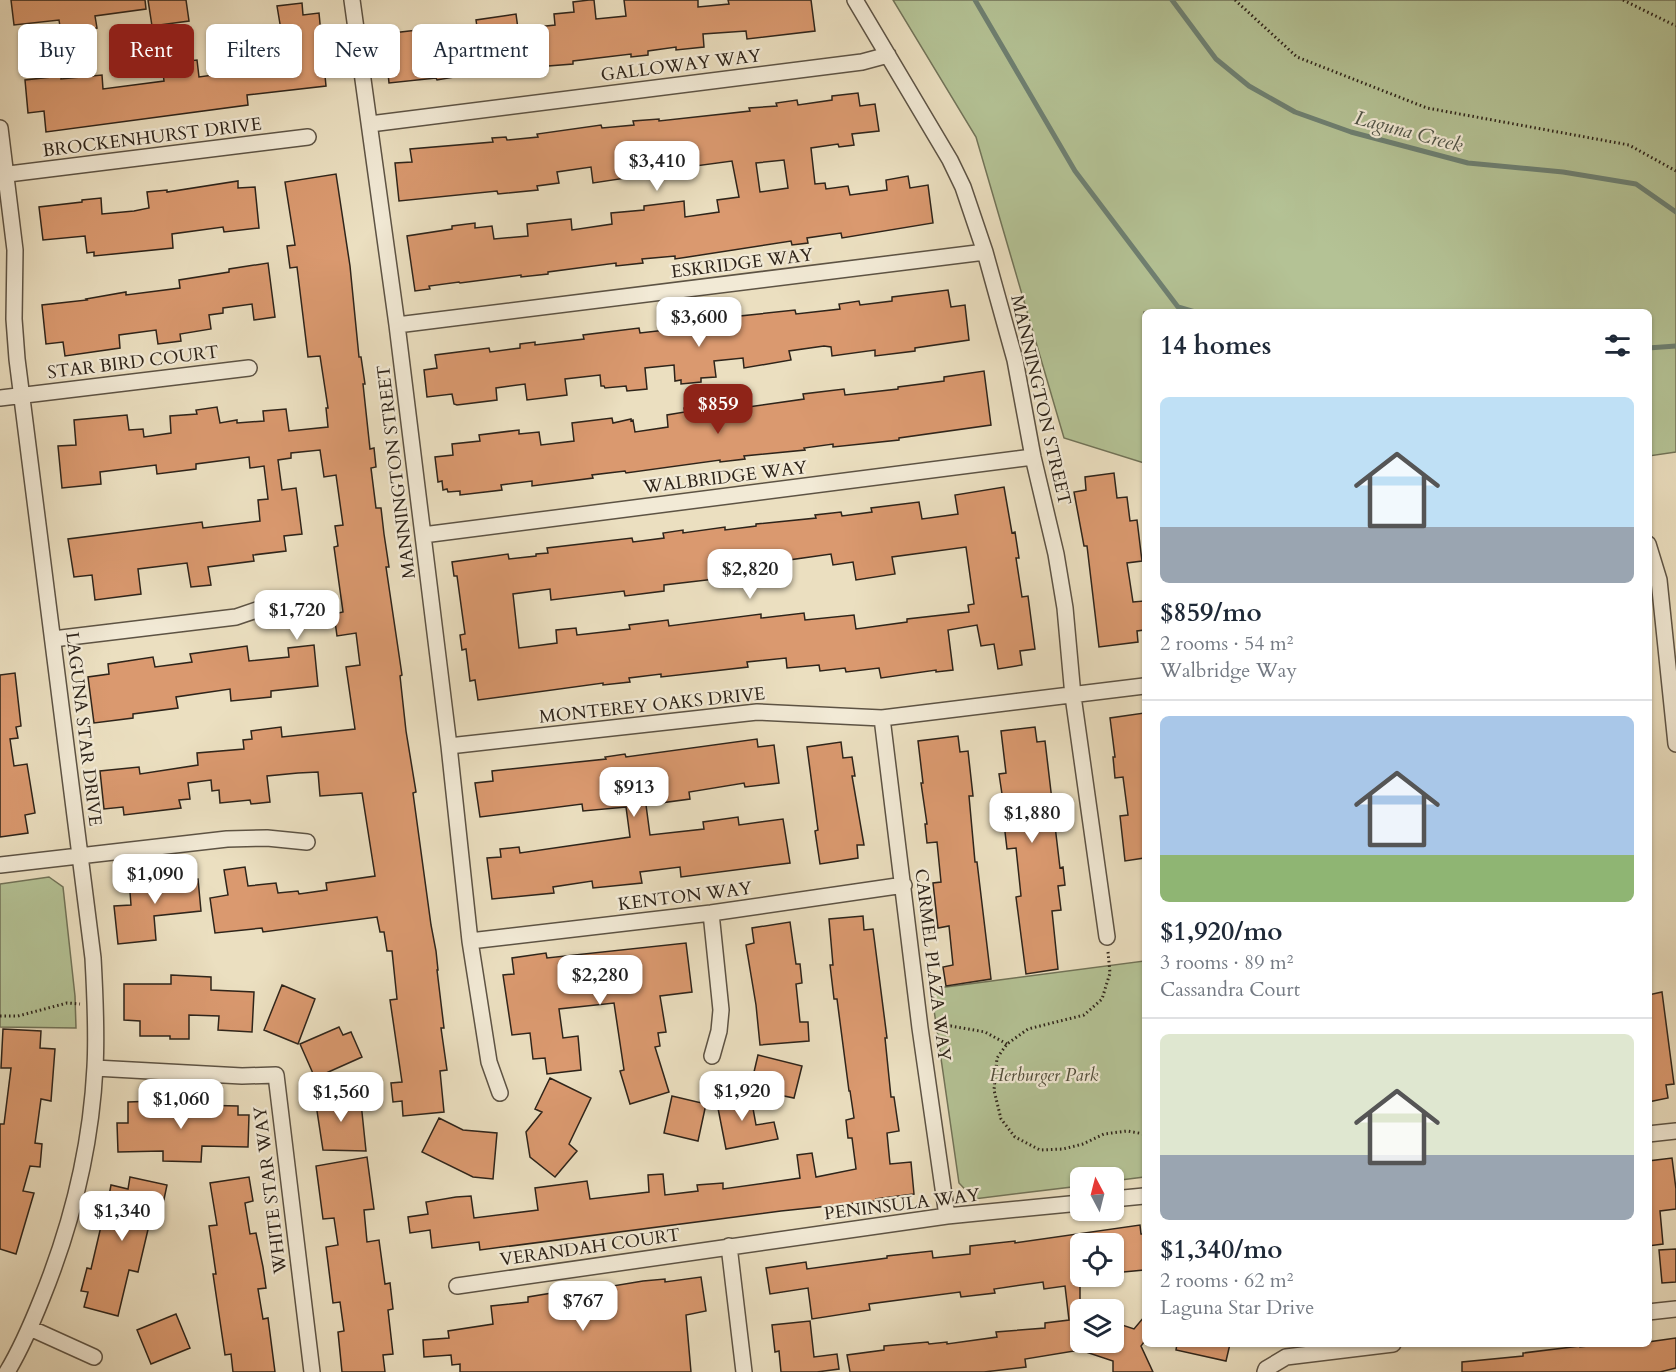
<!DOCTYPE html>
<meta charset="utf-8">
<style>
:root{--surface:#fff;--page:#f2f2f3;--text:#1f2937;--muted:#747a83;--line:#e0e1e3;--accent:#8f2418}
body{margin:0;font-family:Cardo,serif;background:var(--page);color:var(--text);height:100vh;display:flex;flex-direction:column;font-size:22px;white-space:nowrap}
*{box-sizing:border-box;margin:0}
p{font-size:20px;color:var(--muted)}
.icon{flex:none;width:33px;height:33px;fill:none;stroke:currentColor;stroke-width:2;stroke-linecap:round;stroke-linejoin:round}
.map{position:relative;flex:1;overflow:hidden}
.panel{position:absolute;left:1142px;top:309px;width:510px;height:1038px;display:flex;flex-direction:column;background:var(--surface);border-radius:9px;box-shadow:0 2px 4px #0004}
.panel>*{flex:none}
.guide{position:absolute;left:18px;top:24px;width:570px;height:54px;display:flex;gap:12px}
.needle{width:39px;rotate:353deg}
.controls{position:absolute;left:1070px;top:1167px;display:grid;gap:12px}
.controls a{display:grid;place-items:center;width:54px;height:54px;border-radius:9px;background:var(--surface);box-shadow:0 2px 4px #0004;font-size:30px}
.price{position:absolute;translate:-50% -51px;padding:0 14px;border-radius:12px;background:#fff;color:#222;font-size:20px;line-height:39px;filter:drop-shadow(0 2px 3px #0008)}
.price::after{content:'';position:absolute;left:50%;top:36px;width:18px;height:14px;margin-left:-9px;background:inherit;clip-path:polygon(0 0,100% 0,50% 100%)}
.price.active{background:var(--accent);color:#fff}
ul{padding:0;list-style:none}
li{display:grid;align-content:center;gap:12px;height:318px;padding:0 18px}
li+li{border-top:2px solid var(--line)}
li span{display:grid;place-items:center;height:186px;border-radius:9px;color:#555}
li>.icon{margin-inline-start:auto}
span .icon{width:108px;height:108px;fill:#fffc;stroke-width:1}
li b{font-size:26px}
h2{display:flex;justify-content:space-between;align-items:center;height:72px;padding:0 18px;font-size:26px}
.pill{padding:0 21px;border-radius:9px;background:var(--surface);box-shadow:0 2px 4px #0004;font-size:21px;line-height:54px}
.pill.active{background:var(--accent);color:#fff}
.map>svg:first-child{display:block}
.green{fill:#b4c295;stroke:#717358;stroke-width:1.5}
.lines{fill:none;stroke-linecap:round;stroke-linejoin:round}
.stream{stroke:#6e8072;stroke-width:5}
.building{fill:#da996f;stroke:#2e241a;stroke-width:1.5;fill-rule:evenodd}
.minor-casing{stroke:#5d5344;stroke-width:18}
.path{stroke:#2e241a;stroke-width:3;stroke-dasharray:1.5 3;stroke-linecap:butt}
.minor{stroke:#f2ead6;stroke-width:15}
.labels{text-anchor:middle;stroke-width:4.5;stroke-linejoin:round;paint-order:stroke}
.street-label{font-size:18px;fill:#2e241a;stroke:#f2ead6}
.park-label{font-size:18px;font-style:italic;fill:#504c39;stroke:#f2ead6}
.water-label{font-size:20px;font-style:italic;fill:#4e5246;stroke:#f2ead6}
</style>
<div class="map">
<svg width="1676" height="1372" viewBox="0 0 1676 1372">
<rect width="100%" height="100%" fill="#ebdfc0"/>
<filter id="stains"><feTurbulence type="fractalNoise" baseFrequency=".00333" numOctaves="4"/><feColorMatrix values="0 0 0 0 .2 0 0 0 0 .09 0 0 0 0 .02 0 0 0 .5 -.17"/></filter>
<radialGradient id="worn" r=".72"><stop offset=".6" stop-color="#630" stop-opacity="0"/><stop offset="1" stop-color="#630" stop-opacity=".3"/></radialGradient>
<!-- green -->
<path class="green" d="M893,0H1676V452L1649,456L1648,312H1144V463L1064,438L976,137Z
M49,877L63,887L75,996L76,1028L0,1027V884Z
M1144,961V1177L1113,1181V1178H1080V1186L974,1199L959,1183L931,989Z"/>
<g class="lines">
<!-- stream -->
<path class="stream" d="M975,0L1075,171L1178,307L1195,312
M1172,0L1216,59L1249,86L1295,112L1351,132L1468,163L1563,172L1636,184L1676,212
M1648,348L1676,346"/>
</g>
<!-- building -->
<path class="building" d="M11,0H145L146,9L95,16L97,28L61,33L59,20L14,25Z
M148,0H186L189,21L152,26Z
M589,0H594L596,19L626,16L624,0H698V7L729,4L728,0H811L815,31L747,39L746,31L703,34L704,47L676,50V47L648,51V55L631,57V54L573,61V64L523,68V70L508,72L507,68L437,80L436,78L389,83L384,34L443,27L445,39L478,34L476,20L516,14L518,29L555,25L554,14L574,12L573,2Z
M302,3L303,15L319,13L326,86L247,95L248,105L46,132L44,111L28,113L25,80L61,76V79L102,75L103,89L164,81L162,64L197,60L199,77L266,68L265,54L271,53L268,32L281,30L277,6Z
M858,93L860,106L875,104L879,131L852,134L854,145L839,147L838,144L811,148L815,184L825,183L826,189L848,186L850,195L887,190L886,180L908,176L910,188L928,185L933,223L842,238L841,233L807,238L808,243L792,245L791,241L688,257L675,259V256L642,259L643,263L616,266V263L548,272V274L521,277V275L460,283L459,282L429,286L430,289L415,291L407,236L452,229V226L475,223V228L492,226L494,239L528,236L527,224L571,219L572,230L612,224L611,213L644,210V206L684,201L685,217L719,212L717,200L739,197L732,161L688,167L687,156L653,159L654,172L632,174L633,177L593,183L591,167L557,172L559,183L537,186L538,190L498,194L497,191L399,201L395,163L412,162L410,149L493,142L492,138L506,137L507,140L538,137L537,134L601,125L602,128L634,125L633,121L659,119V121L750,111L749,108L777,106L776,103L797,100L798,105L832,100V96ZM784,160L788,188L760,192L756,163Z
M336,174L350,266L359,357H361L365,384H363L370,449L374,448L376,467L371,468L376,508H381L384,534L389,567H386L402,675L400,676L406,731L416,792L413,793L431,925L436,951L438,970H437L444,1028H441L447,1070L440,1071L444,1112L403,1116L402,1101L393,1102L391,1083L402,1082L390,1000L397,999L392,951H387L384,932H380L377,917L263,932L262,928L215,933L210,898L228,895L224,870L245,867L248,886L276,883L278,893L298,891L299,894L327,890L326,883L375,876L362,793L320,796L318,772L298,773L267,776L270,802L251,804L250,800L220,803L219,790L212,791L211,780L188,783L190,799L179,800L181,808L124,815L123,807L104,809L100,771L139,767L140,774L198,765L197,753L244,749L243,740L252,739L251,731L281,727L282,737L355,729L346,667L360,665L356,633L337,636L334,614L343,612L334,547L338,546L335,526L343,525L336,475L324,477L320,450L291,453V458L278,460L282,490L296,488L302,534L284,536L286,551L253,555L254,561L208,567L211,585L191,587L187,563L138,569L141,594L95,600L92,575L74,577L68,539L202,522L203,528L260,521L258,500L268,499L264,466L250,468L249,457L196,464V469L157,474L156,465L100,472L101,484L62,488L58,446L76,445L74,420L127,415L129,430L143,429L144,437L171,433L170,416L197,414L196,410L217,407L220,423L237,420V423L264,421L263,411L286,409L289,431L328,427L326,408H328L320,356L308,357L297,267L290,268L287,246L295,245L285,182Z
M238,181V188L255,187L259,228L224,232L223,227L172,234L173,248L94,256V252L87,253L85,236L43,240L39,207L82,202V200L101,198L102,214L134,211L149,208L147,192L167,190V192Z
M268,263L275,317L254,320L252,304L223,308V313L209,315L211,329L180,334L181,341L158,344L156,330L119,335L120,348L65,356L63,342L46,344L42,305L87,300L86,299L126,292V295L180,288L179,280L229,272V269Z
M948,290L951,307L965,305L969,340L915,348V351L875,356V350L832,356L831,347L824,346L789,351L791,360L744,368L743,358L714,361L716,377L701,378V382L681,384V380L675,381L674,365L645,368L647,389L627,391L626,386L605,388L604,386H601L600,375L565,379L567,395L527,400L525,384L496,388L497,400L457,405L454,404L452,394L427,397L424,370L437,368L435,355L489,348L490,352L520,348V344L535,342V345L584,339L583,335L639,328L640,333L692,327L691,323L709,321L710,324L740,321V316L795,310L796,314L840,309L839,304L859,301L860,305L892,301V297Z
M984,371L991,425L899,438V440L833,447V444L804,448L805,450L744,456L745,459L720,462V460L626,473L625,471L592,475L593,478L532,486V481L501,485L502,490L460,495V491L448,492L447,489L443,490L442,481L438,482L435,457L453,455L452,444L480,441L479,435L519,430V434L539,432L541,445L574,441L572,423L612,418L613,423L631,419V421L633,420L635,432L668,427L667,415L685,412L684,408L704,404L706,413L804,399L803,394L844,389L845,395L898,389V387L944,381V377Z
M1114,473L1117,498L1127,497L1130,521L1137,520L1142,561L1127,563L1133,602L1144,601V630L1137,631L1138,642L1099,647L1087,546H1084L1074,492L1086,490L1085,477Z
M1004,487L1012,533L1015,532L1019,558H1016L1022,597L1028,596L1035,649L1020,651L1022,665L998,669L994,644L981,646L977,625L948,630L953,670L936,672V670L881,678L879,668L846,672L845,668L820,671L819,665L787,668L786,658L747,662L748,667L661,677V674L629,678L630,682L603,685V683L478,700L475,680L470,681L466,649L462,650L460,635L465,634L457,576H454L452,562L508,554L509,559L536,556V554L548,553L547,548L632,538L633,542L664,538L663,533L683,530V533L725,527V530L756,526V524L816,518L815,515L841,512L842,516L872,512L871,508L919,502L922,519L958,514L955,495ZM966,547L974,604L968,605L969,612L907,619V622L856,629L854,615L805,620L804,613L761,618V614L669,626L668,620L629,625L630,629L577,635L576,628L556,630L557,643L519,648L513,594L550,589L551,600L624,591L625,596L664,591V585L715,579L716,585L762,579V582L784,580L782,561L831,554L833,565L853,562L856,580L895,574L892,557Z
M314,645L318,686L271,691V697L231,701L230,689L176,697L178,708L133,714V718L94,723L88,677L109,674L108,664L153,657L155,667L192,662L190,654L247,646L249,661L289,657L288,648Z
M15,673L21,726L16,727L18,738L10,739L14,766L27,764L35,813L25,815L28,833L0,837V675Z
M1144,713V858L1125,861L1120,816L1128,815L1123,777L1115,778L1113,757H1115L1110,718Z
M1035,727L1037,742L1045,741L1060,868L1063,867L1065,885L1058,886L1061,910L1052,911L1058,969L1026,974L1016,897L1021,896L1016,848L1007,849L1003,815L1005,814L999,774L1006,773L1001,731Z
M958,736L960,752L968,751L973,796H969L975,862H977L991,979L946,986L943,967L953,965L949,926L938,928L933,883L941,882L937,842L927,843L925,824H927L921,783H923L918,741Z
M757,739L758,747L774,745L779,783L745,787L744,783L689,792L690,799L646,805L650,835L704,829L703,822L738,817L739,825L783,819L790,863L681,877L680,867L640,872L642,883L593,888L592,881L553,887L554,893L492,899L487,858L501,857L500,849L519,847L520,853L630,837L626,807L583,811L582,804L480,817L475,783L493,781L492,771L606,759L605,757L625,754L626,757Z
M841,742L843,758L852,757L855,776H852L864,845H857L858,858L820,864L815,831L818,830L807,747Z
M187,872L188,880L198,879L201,911L154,916L156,940L118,944L114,906L131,905L129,879Z
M863,916L864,930L873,929L887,1038H885L891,1097H894L899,1131L887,1133L890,1164L911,1162L914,1194L876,1199V1201L781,1211L480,1250L479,1242L432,1248L430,1230L410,1233L408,1217L428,1214L426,1202L456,1197L471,1196L474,1218L538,1210L535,1188L587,1181L590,1199L649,1192L648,1175L663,1174L665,1195L698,1191L697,1185L723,1183V1189L800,1178L797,1155L812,1153L816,1177L856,1169L852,1138H848L846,1120L854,1118L850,1091H849L837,999H834L830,965H833L829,919Z
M790,922L796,964H800L802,983L796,984L800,1022H808L809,1041L760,1045L756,1005L746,945L754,943L752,928Z
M686,943L692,992L660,996L666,1032L658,1033L660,1046L655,1047L669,1092L630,1104L620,1071L624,1070L614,1003L559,1009L563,1038L578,1036L581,1070L547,1074L545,1058L533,1059L530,1033L512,1035L503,975L514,974L512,958L546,953L547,958Z
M171,975L211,977V990L254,992L252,1032L218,1030L219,1016L189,1015V1039H170V1036H140V1021L124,1020V984H171Z
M282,985L315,999L298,1044L264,1030Z
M1662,992L1674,1084L1666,1085L1668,1098L1648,1102V995Z
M339,1027L343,1035L351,1032L362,1057L315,1078L300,1044Z
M3,1029L41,1031L40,1048L55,1049L51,1101L41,1099L35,1143L42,1144L40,1167L30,1166L23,1191L34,1193L16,1254L0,1249V1124H4L11,1068H1Z
M758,1055L802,1066L794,1098L750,1089Z
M550,1078L591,1098L569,1144L577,1151L555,1177L530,1157L526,1132L542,1112L535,1109Z
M750,1092L756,1125L774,1122L778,1139L726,1149L716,1098Z
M360,1093L366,1151L323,1150L315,1098Z
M672,1096L706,1104L698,1141L664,1133Z
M156,1101V1104L238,1106V1115H249L248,1147L202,1146L201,1162L163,1161V1151L118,1152L117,1123H128V1102Z
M439,1118L463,1130L497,1133L493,1179L473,1177L422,1152Z
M367,1157L374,1209L364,1210L367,1242L379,1240L385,1284L390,1283L393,1309L388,1310L393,1354L383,1355L385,1372H342L338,1332L344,1331L340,1302L333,1303L326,1247L338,1245L334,1218L323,1219L316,1166Z
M1672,1158L1676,1189V1209L1660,1211L1663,1244L1648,1246V1161Z
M130,1177L167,1185L159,1223L150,1221L138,1272L129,1270L118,1316L84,1307L88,1292L81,1291L87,1268L91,1269L102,1222H104L111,1185L128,1189Z
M249,1177L253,1201L245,1203L250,1234L256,1233L263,1267L266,1288L258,1289L263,1319L268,1318L275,1372H233L231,1354L225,1355L213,1274H216L209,1226L217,1225L210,1183Z
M1140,1225L1141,1234H1144V1270L1113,1273V1244H1080V1342H1113V1322L1134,1329L1144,1317V1342L1141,1346L1153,1372H1113V1361L1080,1350L1025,1359L1026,1367L984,1372H850L847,1355L884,1350V1346L928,1342L929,1344L947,1342V1344L997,1337L996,1332L1045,1328V1323L1069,1320L1065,1286L1044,1289L1043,1282L994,1289L995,1293L961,1297L960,1292L869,1304L870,1310L812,1319L808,1288L770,1294L766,1268L806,1262L807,1269L887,1258V1256L932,1251L933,1258L970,1254V1246L1015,1241V1243Z
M1676,1249V1282L1662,1283L1659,1250Z
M701,1277L706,1311L686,1315L691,1372H460V1364L452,1365L451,1355L424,1357L423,1340L449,1338L448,1331L493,1324L491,1306L528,1302V1297L588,1287L589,1290L643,1281L665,1279V1282Z
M176,1314L190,1348L151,1364L137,1330Z
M810,1321L814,1357L837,1354L839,1369L817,1372H781L779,1351L775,1352L772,1325Z
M1676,1338V1368L1660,1372H1462V1362L1523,1356V1353L1580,1346V1347L1606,1344H1648V1342Z
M1177,1344H1230L1226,1361L1176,1350Z"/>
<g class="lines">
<defs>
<path id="minor" d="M352,0L397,325L449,746L470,941L489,1062L500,1093
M855,0L950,160L963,187L985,252L1015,360L1033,457L1056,554L1065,608L1073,696L1107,937
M370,124L862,62L888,55
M0,128L15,250L14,319L17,359L93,958C95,994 97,1031 95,1067C91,1147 72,1224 42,1298C32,1323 21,1349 7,1372
M0,175L308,137
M397,325L985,252
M0,398L249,368
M423,535L1033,457
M1648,544L1659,580L1676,744
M53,639L236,617L277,603
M882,718L920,1028L947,1216
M449,746L757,712L882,718L1144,686
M0,865L227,839L267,838L307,842
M711,913L721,1010L719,1031L712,1056
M470,941L711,913L904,885
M95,1068L242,1076L276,1075L312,1372
M1648,1134L1676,1131
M1113,1199L1144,1196
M729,1246L744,1372
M457,1286L947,1216L1080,1203
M1648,1312L1676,1309
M30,1328L94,1357
M1265,1372L1266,1369L1286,1357L1393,1344"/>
</defs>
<!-- minor casing -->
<use href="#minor" class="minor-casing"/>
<!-- path -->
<path class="path" d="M1235,0L1297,57L1427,108L1629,145L1676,171
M1623,0L1676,26
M1108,952L1110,973L1102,999L1084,1015L1028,1029L1007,1044L997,1058L994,1090L1001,1119L1015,1137L1040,1150L1063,1149L1083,1144L1104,1134L1127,1131L1144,1134
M0,1016H18L67,1003L80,1004
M937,1027L951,1026L985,1032L1007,1044"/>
<!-- minor -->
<use href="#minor" class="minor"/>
</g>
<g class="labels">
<!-- street labels -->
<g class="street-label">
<text transform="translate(681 65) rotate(-7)" y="6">GALLOWAY WAY</text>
<text transform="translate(152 137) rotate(-7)" y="6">BROCKENHURST DRIVE</text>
<text transform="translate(742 263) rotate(-7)" y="6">ESKRIDGE WAY</text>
<text transform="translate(133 362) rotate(-7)" y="6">STAR BIRD COURT</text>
<text transform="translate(1041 400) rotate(77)" y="6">MANNINGTON STREET</text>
<text transform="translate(396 472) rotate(-97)" y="6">MANNINGTON STREET</text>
<text transform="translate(725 477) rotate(-7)" y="6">WALBRIDGE WAY</text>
<text transform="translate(652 705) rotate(-6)" y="6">MONTEREY OAKS DRIVE</text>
<text transform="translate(84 729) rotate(83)" y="6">LAGUNA STAR DRIVE</text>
<text transform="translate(685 896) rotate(-7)" y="6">KENTON WAY</text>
<text transform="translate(933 965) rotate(83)" y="6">CARMEL PLAZA WAY</text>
<text transform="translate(270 1190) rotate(-97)" y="6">WHITE STAR WAY</text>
<text transform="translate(902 1204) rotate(-7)" y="6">PENINSULA WAY</text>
<text transform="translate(590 1247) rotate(-8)" y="6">VERANDAH COURT</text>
</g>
<!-- park labels -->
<g class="park-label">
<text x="1044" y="1081">Herburger Park</text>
</g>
<!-- water labels -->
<g class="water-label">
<text transform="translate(1409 131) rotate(15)" y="7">Laguna Creek</text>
</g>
</g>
<rect width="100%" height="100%" filter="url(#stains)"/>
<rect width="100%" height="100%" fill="url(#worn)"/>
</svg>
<div class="controls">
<a><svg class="needle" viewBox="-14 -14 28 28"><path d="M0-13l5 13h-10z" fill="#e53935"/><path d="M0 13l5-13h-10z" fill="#747a83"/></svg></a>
<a><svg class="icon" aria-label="locate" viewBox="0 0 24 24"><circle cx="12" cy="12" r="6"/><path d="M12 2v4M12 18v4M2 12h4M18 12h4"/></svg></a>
<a><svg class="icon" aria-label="layers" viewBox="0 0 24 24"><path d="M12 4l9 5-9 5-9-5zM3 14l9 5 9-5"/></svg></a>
</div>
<b class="price" style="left:657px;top:192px">$3,410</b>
<b class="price" style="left:699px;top:348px">$3,600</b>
<b class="price active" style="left:718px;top:435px">$859</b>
<b class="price" style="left:750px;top:600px">$2,820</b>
<b class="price" style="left:297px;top:641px">$1,720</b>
<b class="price" style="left:634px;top:818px">$913</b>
<b class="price" style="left:1032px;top:844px">$1,880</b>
<b class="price" style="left:155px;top:905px">$1,090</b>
<b class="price" style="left:600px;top:1006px">$2,280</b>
<b class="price" style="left:742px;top:1122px">$1,920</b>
<b class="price" style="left:341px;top:1123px">$1,560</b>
<b class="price" style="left:181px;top:1130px">$1,060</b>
<b class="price" style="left:122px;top:1242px">$1,340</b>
<b class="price" style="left:583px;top:1332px">$767</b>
<div class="guide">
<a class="pill">Buy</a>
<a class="pill active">Rent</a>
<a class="pill">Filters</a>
<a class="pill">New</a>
<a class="pill">Apartment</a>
</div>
<section class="panel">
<h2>14 homes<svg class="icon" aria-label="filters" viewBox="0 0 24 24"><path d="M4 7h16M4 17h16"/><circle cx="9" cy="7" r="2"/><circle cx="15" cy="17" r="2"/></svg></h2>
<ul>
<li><span style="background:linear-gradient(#bfe0f5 70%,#9aa5b1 0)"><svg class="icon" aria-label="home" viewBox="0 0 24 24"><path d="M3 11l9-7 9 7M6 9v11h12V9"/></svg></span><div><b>$859/mo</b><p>2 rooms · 54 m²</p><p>Walbridge Way</p></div></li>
<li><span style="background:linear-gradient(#a9c7e8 75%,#8fb573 0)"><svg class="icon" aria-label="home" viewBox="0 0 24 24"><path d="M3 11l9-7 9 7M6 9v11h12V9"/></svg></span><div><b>$1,920/mo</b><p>3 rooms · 89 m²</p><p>Cassandra Court</p></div></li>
<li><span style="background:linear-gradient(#dfe7d0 65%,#9aa5b1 0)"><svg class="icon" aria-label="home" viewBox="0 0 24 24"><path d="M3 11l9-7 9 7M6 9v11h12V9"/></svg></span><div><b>$1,340/mo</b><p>2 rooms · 62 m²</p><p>Laguna Star Drive</p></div></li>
</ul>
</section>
</div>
